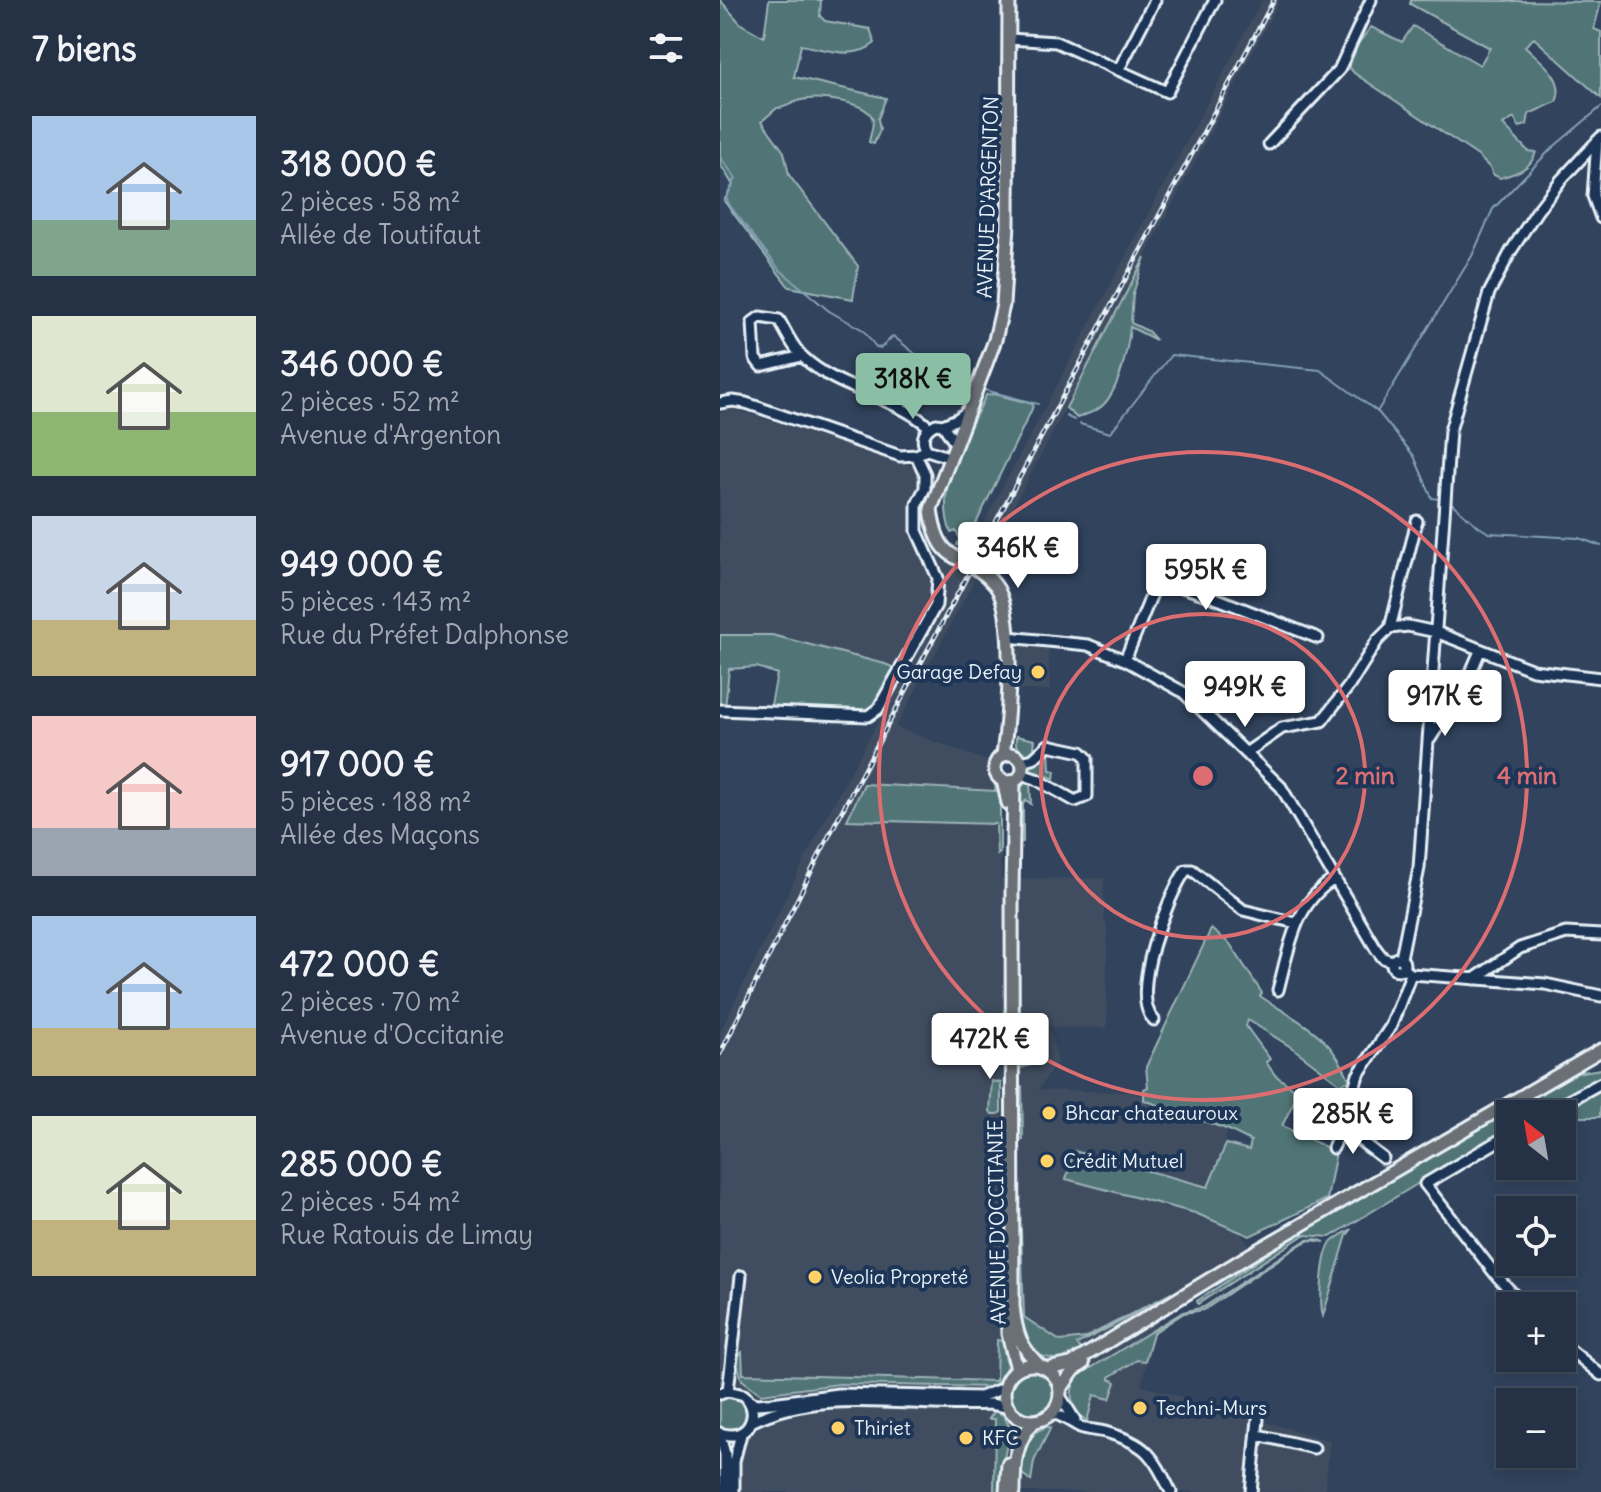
<!DOCTYPE html>
<html lang="fr">
<meta charset="utf-8">
<style>
:root{--surface:#253246;--page:#2d3a4d;--text:#f1f3f6;--muted:#a3aab3;--line:#424d5f;--accent:#8abfa5}
body{margin:0;font-family:Delius,sans-serif;background:var(--page);color:var(--text);height:100vh;display:flex;flex-direction:column;font-size:30px;white-space:nowrap}
*{box-sizing:border-box;margin:0}
p{font-size:26px;color:var(--muted)}
.icon{flex:none;width:44px;height:44px;fill:none;stroke:currentColor;stroke-width:2;stroke-linecap:round;stroke-linejoin:round}
.map{position:relative;flex:1;overflow:hidden}
.details{display:flex;flex-direction:column;background:var(--surface);width:720px}
.details>*{flex:none}
.needle{width:52px;rotate:329deg}
.tools{position:absolute;left:776px;top:1100px;display:grid;gap:16px}
.tools a{display:grid;place-items:center;width:80px;height:80px;border-radius:0px;background:var(--surface);box-shadow:0 4px 12px #0003,0 0 0 2px var(--line);font-size:40px}
.price{position:absolute;translate:-50% -68px;padding:0 18px;border-radius:8px;background:#fff;color:#222;font-size:26px;line-height:52px;filter:drop-shadow(0 2px 4px #0008)}
.price::after{content:'';position:absolute;left:50%;top:48px;width:24px;height:18px;margin-left:-12px;background:inherit;clip-path:polygon(0 0,100% 0,50% 100%)}
.price.current{background:var(--accent);color:#111}
ul{padding:0;list-style:none}
li{display:flex;align-items:center;gap:24px;height:200px;padding:0 32px}
li span{display:grid;place-items:center;flex:none;width:224px;height:160px;border-radius:0px;color:#555}
li>.icon{margin-inline-start:auto}
span .icon{width:96px;height:96px;fill:#fffc;stroke-width:1}
li b{font-size:34px}
h2{display:flex;justify-content:space-between;align-items:center;height:96px;padding:0 32px;font-size:34px}
main{display:flex;flex:1;min-height:0}
.map>svg:first-child{display:block}
.built{fill:#3f4d61;fill-rule:evenodd}
.green{fill:#517576;stroke:#9cb3b7;stroke-width:2}
.lines{fill:none;stroke-linecap:round;stroke-linejoin:round}
.stream{stroke:#84a1b5;stroke-width:2}
.minor-casing{stroke:#e8f1f8;stroke-width:15}
.major-casing{stroke:#e8f1f8;stroke-width:17}
.minor{stroke:#1d3557;stroke-width:9}
.major{stroke:#6b7074;stroke-width:11}
.rail-casing{stroke:#e8f1f8;stroke-width:5}
.rail{stroke:#1d3557;stroke-width:2;stroke-dasharray:6;stroke-linecap:butt}
.ring{fill:none;stroke:#dc6e71;stroke-width:4}
.poi-dot{fill:#ffd166;stroke:#1d3557;stroke-width:3}
.labels{text-anchor:middle;stroke-width:8;stroke-linejoin:round;paint-order:stroke}
.street-label{font-size:20px;fill:#e8f1f8;stroke:#1d3557}
.poi-label{font-size:20px;fill:#e8f1f8;stroke:#1d3557;text-anchor:start}
.centre{fill:#dc6e71;stroke:#1d3557;stroke-width:4}
.ring-label{font-size:24px;text-anchor:middle;font-weight:bold;fill:#dc6e71;stroke:#1d3557;stroke-width:8;stroke-linejoin:round;paint-order:stroke}
</style>
<main>
<section class="details">
<h2>7 biens<svg class="icon" aria-label="filters" viewBox="0 0 24 24"><path d="M4 7h16M4 17h16"/><circle cx="9" cy="7" r="2"/><circle cx="15" cy="17" r="2"/></svg></h2>
<ul>
<li><span style="background:linear-gradient(#a9c7e8 65%,#7fa58c 0)"><svg class="icon" aria-label="home" viewBox="0 0 24 24"><path d="M3 11l9-7 9 7M6 9v11h12V9"/></svg></span><div><b>318 000 €</b><p>2 pièces · 58 m²</p><p>Allée de Toutifaut</p></div></li>
<li><span style="background:linear-gradient(#dfe7d0 60%,#8fb573 0)"><svg class="icon" aria-label="home" viewBox="0 0 24 24"><path d="M3 11l9-7 9 7M6 9v11h12V9"/></svg></span><div><b>346 000 €</b><p>2 pièces · 52 m²</p><p>Avenue d'Argenton</p></div></li>
<li><span style="background:linear-gradient(#c9d6e8 65%,#c2b280 0)"><svg class="icon" aria-label="home" viewBox="0 0 24 24"><path d="M3 11l9-7 9 7M6 9v11h12V9"/></svg></span><div><b>949 000 €</b><p>5 pièces · 143 m²</p><p>Rue du Préfet Dalphonse</p></div></li>
<li><span style="background:linear-gradient(#f6c9c9 70%,#9aa5b1 0)"><svg class="icon" aria-label="home" viewBox="0 0 24 24"><path d="M3 11l9-7 9 7M6 9v11h12V9"/></svg></span><div><b>917 000 €</b><p>5 pièces · 188 m²</p><p>Allée des Maçons</p></div></li>
<li><span style="background:linear-gradient(#a9c7e8 70%,#c2b280 0)"><svg class="icon" aria-label="home" viewBox="0 0 24 24"><path d="M3 11l9-7 9 7M6 9v11h12V9"/></svg></span><div><b>472 000 €</b><p>2 pièces · 70 m²</p><p>Avenue d'Occitanie</p></div></li>
<li><span style="background:linear-gradient(#dfe7d0 65%,#c2b280 0)"><svg class="icon" aria-label="home" viewBox="0 0 24 24"><path d="M3 11l9-7 9 7M6 9v11h12V9"/></svg></span><div><b>285 000 €</b><p>2 pièces · 54 m²</p><p>Rue Ratouis de Limay</p></div></li>
</ul>
</section>
<div class="map">
<svg width="881" height="1492" viewBox="0 0 881 1492">
<rect width="100%" height="100%" fill="#31435d"/>
<filter id="ink" filterUnits="userSpaceOnUse"><feTurbulence type="fractalNoise" baseFrequency=".0125" numOctaves="2"/><feDisplacementMap in="SourceGraphic" scale="16" xChannelSelector="R" yChannelSelector="G"/><feConvolveMatrix kernelMatrix="1 2 1 2 8 2 1 2 1" color-interpolation-filters="sRGB"/></filter>
<g filter="url(#ink)">
<!-- built -->
<path class="built" d="M542,0H560L263,565L246,556Z
M13,409L214,473L204,501L202,517L207,539L219,558L256,577L176,727L267,761L280,790L281,879L384,878V922L387,923V1028L329,1027L337,1058L336,1064L318,1090L413,1092L509,1127L490,1187L530,1247L443,1302L421,1385L610,1441L605,1492H0V1032L101,826L185,673L165,664L52,636L0,635V413ZM144,784L277,791V824L128,820Z
M294,643L328,644L330,690H297Z"/>
<!-- green -->
<path class="green" d="M0,0L21,24L44,37L49,0H101L100,16L105,21L150,29L155,43C135,61 105,49 81,45L74,77L166,98L158,119L160,130L154,144L149,142C150,135 155,123 152,117C144,101 97,96 81,100C72,102 67,108 57,108L42,121L64,152L69,175L138,266L133,299L69,287L4,201L13,185L0,164Z
M691,0L881,2L874,29L881,32V98L814,38L805,46C820,61 847,78 836,102L809,114L807,125L799,127L794,118L783,125L808,151L816,152C811,169 797,173 780,178L772,174L771,169L758,156L634,73L629,67L638,44L651,27L682,42L693,26L760,65L770,48L690,4Z
M425,257L413,294L411,323L428,331L436,340L410,327C408,349 399,392 381,407C375,412 364,415 357,418L346,408Z
M274,394L313,404L312,409L244,548L237,545L240,539L236,531L231,533C213,485 246,437 266,395Z
M0,635H52L165,664L177,669L155,708L146,713L50,710L57,674L37,667L9,669L5,709L0,708Z
M296,736L315,740L314,747L319,748L309,755H304L296,745Z
M329,748L330,770L335,771L334,779L328,776L325,780L309,771L308,762Z
M306,782H310L311,804L306,800L303,804V842H297L299,790Z
M144,784L276,791L275,786H277L280,790V853L277,855L276,824L127,820Z
M491,929L510,944L542,993L540,996C581,1024 609,1031 630,1081L620,1084L574,1049L528,1020L526,1026L550,1059L546,1062L555,1075L573,1088L577,1095L562,1126L616,1152L607,1199L530,1236L475,1213L346,1179L354,1151L488,1187L506,1144L529,1150L531,1141L509,1130L424,1100V1089L428,1087L426,1067Z
M298,1044H311L316,1047L319,1056L314,1064L298,1069Z
M881,1069V1079L821,1114H790V1131L712,1175L610,1237L584,1235L478,1304L477,1301L588,1227L765,1122L856,1073Z
M272,1081L281,1083V1112L278,1114H272L270,1111Z
M302,1087L303,1140L298,1141V1090Z
M881,1090L880,1117H842L841,1114Z
M632,1229L627,1235L603,1316C599,1302 602,1257 610,1244C615,1237 625,1233 632,1229Z
M301,1230L304,1317L340,1341L365,1338L451,1293L452,1295L357,1344L361,1349L351,1360L349,1358C339,1362 335,1359 325,1357C288,1347 298,1262 299,1231Z
M596,1239L605,1242L590,1240L583,1243L484,1310L464,1313L433,1333L425,1361L417,1360L389,1377V1379L396,1382L390,1399L374,1395L367,1421C349,1409 347,1390 360,1373L361,1374L463,1312L484,1307L586,1240Z
M277,1340L282,1341L287,1366L277,1383L270,1387L119,1384L41,1394L22,1380L18,1366L14,1365V1359L22,1352L23,1374L276,1381Z
M290 1394a23 23 0 1 1 46 0a23 23 0 1 1-46 0Z
M9,1397L22,1401L27,1413L22,1425L10,1430L0,1426V1400Z
M275,1410L284,1416L290,1428L282,1468L280,1492H274L275,1419H269Z
M326,1427H331L314,1461L311,1481L300,1472L308,1435Z"/>
<g class="lines">
<!-- stream -->
<path class="stream" d="M0,157L16,178L6,198L10,206L59,269L109,311L143,330L156,347L161,348L173,336L204,361L252,386
M261,389L318,404
M657,412L752,256L773,209L831,149L881,107
M346,416L354,420
M360,424L390,433L451,355L600,370L658,412L694,456L712,498L720,499
M730,502L759,527L769,533L859,538L881,546"/>
<defs>
<path id="minor" d="M289,39L336,42L447,92L495,0
M399,69L435,0
M877,141L873,196L881,218
M549,144L619,70L651,0
M82,356L41,366L35,358L33,322L40,317L59,320C66,332 73,348 83,357C119,391 173,395 209,427
M0,403L13,401L26,403L180,456L196,455L207,450
M223,425L237,419L248,411
M228,457L207,450C199,439 205,429 216,424L223,425L235,443
M670,628L697,521
M288,637L368,645L405,660L463,692L561,787L656,949L663,958L672,961
M405,660L438,579L490,596L598,638
M0,710L148,716L158,709L216,605L218,578L197,531V504L205,488V474L196,455
M710,739L748,679L760,651
M526,753L562,728L602,721L629,686L657,641L670,628L688,626L716,632L813,670L881,678
M301,774L316,779L355,801L367,796V758L361,752L328,745L313,759L301,762
M672 964a6 6 0 1 1 12 0a6 6 0 1 1-12 0Z
M681,958L699,868L730,431L769,293L791,251L817,211L841,180L881,137
M683,968L691,974L825,984L881,996
M754,979L800,948L846,933L881,935
M558,990C569,949 575,901 615,879
M434,1020C408,996 448,895 466,870H472L523,910L576,923
M824,1114L881,1083
M622,1127L663,1158
M790,1134L705,1184L776,1275L804,1306
M613,1148L622,1127L638,1075L671,1026L691,974
M842,1343L881,1375
M8,1391L21,1276
M0,1394L8,1391L24,1395C43,1414 27,1443 0,1433
M340,1396L355,1420
M29,1401L36,1404L52,1403L118,1394L260,1397L284,1388
M332,1413C344,1416 350,1422 360,1427C368,1430 377,1430 385,1432C427,1444 432,1454 451,1492
M31,1422C105,1386 191,1409 270,1404L287,1407
M538,1435L594,1448
M0,1436L5,1454V1492
M14,1492V1461L21,1434
M531,1492L538,1419"/>
<path id="major" d="M275 768a14 14 0 1 1 28 0a14 14 0 1 1-28 0Z
M283,755C288,720 297,612 275,585C247,550 219,572 211,509L275,340L283,305L288,224L289,0
M283,780L288,803
M294,781L292,892L293,1306C296,1334 300,1347 321,1367
M287,1308L288,1334L297,1369
M284 1393a28 28 0 1 1 56 0a28 28 0 1 1-56 0Z
M327,1369L351,1364L533,1253L881,1050
M340,1390L354,1370L363,1364
M286,1492L288,1464
M294,1492C294,1465 295,1440 315,1421"/>
</defs>
<!-- minor casing -->
<use href="#minor" class="minor-casing"/>
<!-- major casing -->
<use href="#major" class="major-casing"/>
<!-- minor -->
<use href="#minor" class="minor"/>
<!-- major -->
<use href="#major" class="major"/>
<defs>
<path id="rail" d="M0,1054L115,824L554,0"/>
</defs>
<!-- rail casing -->
<use href="#rail" class="rail-casing"/>
<!-- rail -->
<use href="#rail" class="rail"/>
</g>
</g>
<!-- distance rings -->
<g class="ring">
<circle cx="483" cy="776" r="162"/>
<circle cx="483" cy="776" r="324"/>
</g>
<!-- markers -->
<g class="poi-dot">
<circle cx="318" cy="672" r="8"/>
<circle cx="329" cy="1113" r="8"/>
<circle cx="327" cy="1161" r="8"/>
<circle cx="95" cy="1277" r="8"/>
<circle cx="420" cy="1408" r="8"/>
<circle cx="118" cy="1428" r="8"/>
<circle cx="246" cy="1438" r="8"/>
</g>
<g class="labels">
<!-- street labels -->
<g class="street-label">
<text transform="translate(268 197) rotate(-88)" y="7">AVENUE D'ARGENTON</text>
<text transform="translate(277 1222) rotate(-91)" y="7">AVENUE D'OCCITANIE</text>
</g>
<!-- poi labels -->
<g class="poi-label">
<text x="302" y="679" text-anchor="end">Garage Defay</text>
<text x="345" y="1120">Bhcar chateauroux</text>
<text x="343" y="1168">Crédit Mutuel</text>
<text x="111" y="1284">Veolia Propreté</text>
<text x="436" y="1415">Techni-Murs</text>
<text x="134" y="1435">Thiriet</text>
<text x="262" y="1445">KFC</text>
</g>
</g>
<circle cx="483" cy="776" r="12" class="centre"/>
<g class="ring-label">
<text x="645" y="784">2 min</text>
<text x="807" y="784">4 min</text>
</g>
</svg>
<div class="tools">
<a><svg class="needle" viewBox="-14 -14 28 28"><path d="M0-13l5 13h-10z" fill="#e53935"/><path d="M0 13l5-13h-10z" fill="#a3aab3"/></svg></a>
<a><svg class="icon" aria-label="locate" viewBox="0 0 24 24"><circle cx="12" cy="12" r="6"/><path d="M12 2v4M12 18v4M2 12h4M18 12h4"/></svg></a>
<a>+</a>
<a>−</a>
</div>
<b class="price current" style="left:193px;top:421px">318K €</b>
<b class="price" style="left:298px;top:590px">346K €</b>
<b class="price" style="left:486px;top:612px">595K €</b>
<b class="price" style="left:525px;top:729px">949K €</b>
<b class="price" style="left:725px;top:738px">917K €</b>
<b class="price" style="left:270px;top:1081px">472K €</b>
<b class="price" style="left:633px;top:1156px">285K €</b>
</div>
</main>
